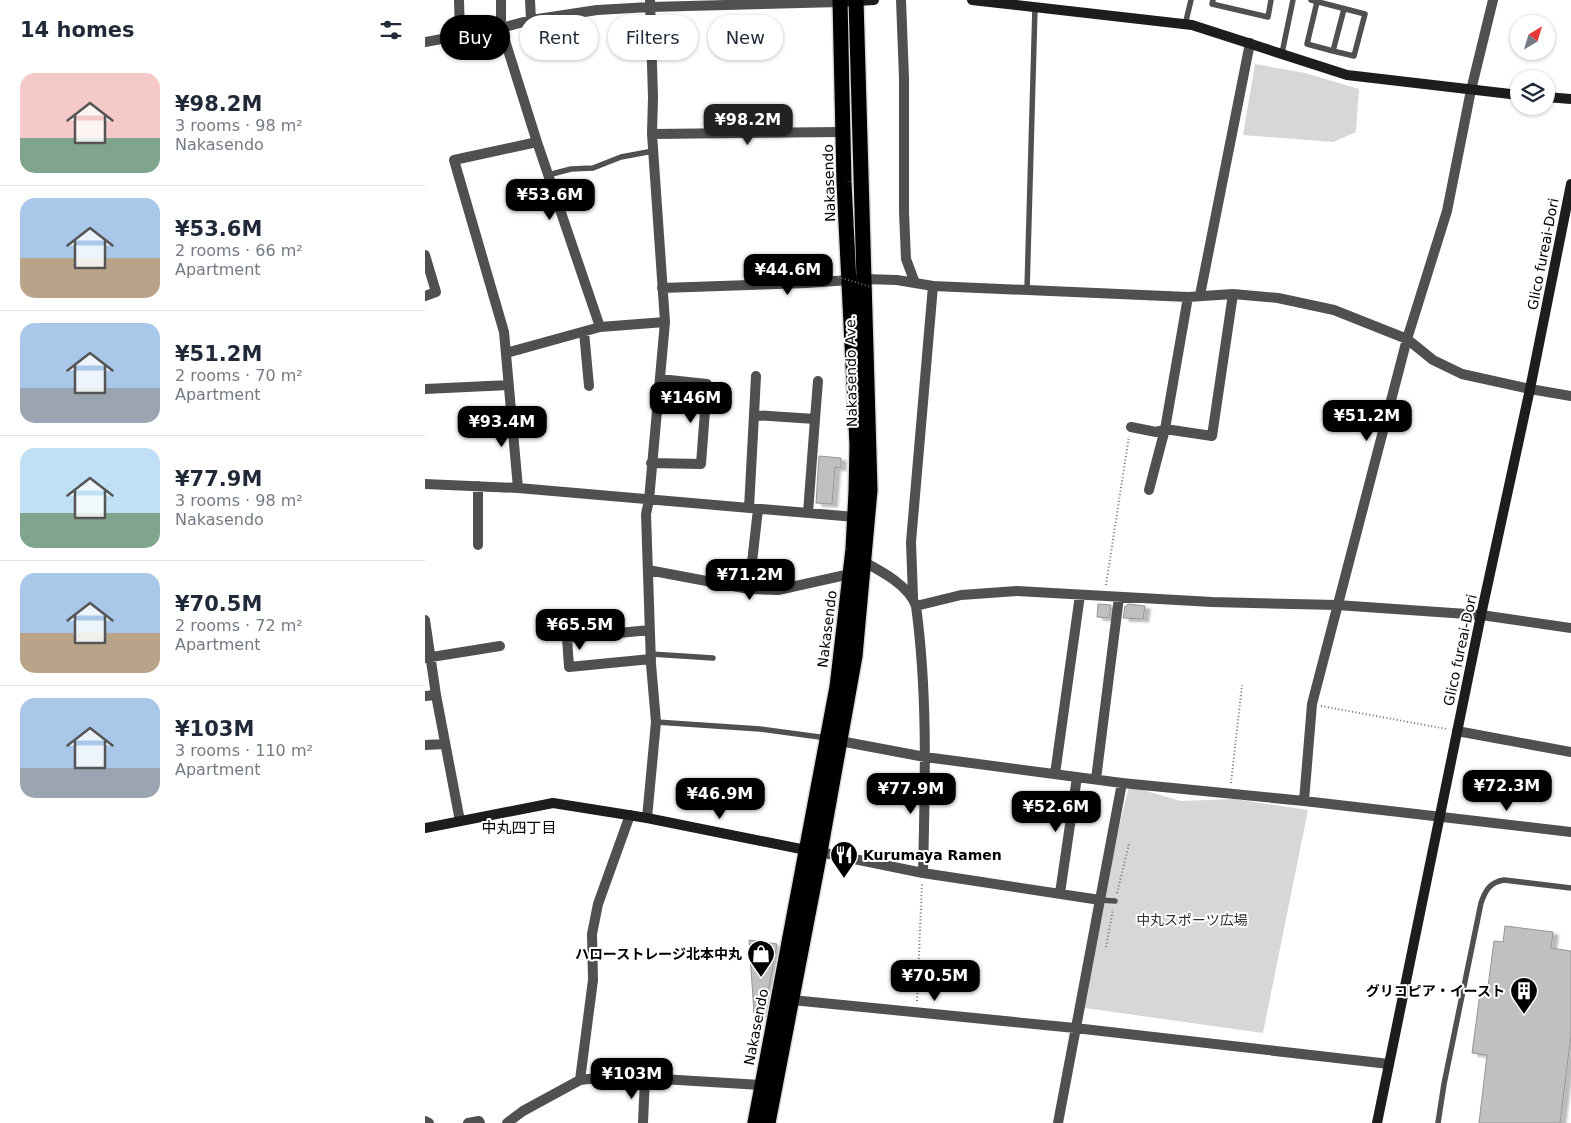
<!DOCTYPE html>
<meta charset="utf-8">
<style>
:root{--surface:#fff;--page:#f6f6f7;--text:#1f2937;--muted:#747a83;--line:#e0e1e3;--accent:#000}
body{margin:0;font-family:"DejaVu Sans","Noto Sans JP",sans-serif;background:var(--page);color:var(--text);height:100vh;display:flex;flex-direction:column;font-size:19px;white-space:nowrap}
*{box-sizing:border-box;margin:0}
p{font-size:16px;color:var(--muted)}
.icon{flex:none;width:28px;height:28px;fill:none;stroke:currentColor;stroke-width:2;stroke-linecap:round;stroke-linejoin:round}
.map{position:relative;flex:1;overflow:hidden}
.side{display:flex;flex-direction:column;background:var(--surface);width:425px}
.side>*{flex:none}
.hud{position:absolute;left:15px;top:15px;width:475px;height:45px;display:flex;gap:10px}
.needle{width:32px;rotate:38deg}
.buttons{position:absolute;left:1085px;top:15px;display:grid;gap:10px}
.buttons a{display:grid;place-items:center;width:45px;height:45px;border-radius:50%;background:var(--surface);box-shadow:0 1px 4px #0004;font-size:25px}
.price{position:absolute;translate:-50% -42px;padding:0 11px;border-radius:10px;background:var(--accent);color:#fff;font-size:16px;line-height:32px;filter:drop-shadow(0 1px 2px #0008)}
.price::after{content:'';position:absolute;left:50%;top:30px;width:15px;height:11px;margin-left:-8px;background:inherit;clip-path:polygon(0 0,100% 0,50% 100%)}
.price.on{background:#222;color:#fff}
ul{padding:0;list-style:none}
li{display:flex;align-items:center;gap:15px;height:125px;padding:0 20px}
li+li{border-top:1px solid var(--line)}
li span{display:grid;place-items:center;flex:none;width:140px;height:100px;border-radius:15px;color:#555}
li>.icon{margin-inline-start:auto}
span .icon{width:60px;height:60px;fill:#fffc;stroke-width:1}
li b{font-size:21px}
h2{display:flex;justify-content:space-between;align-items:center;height:60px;padding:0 20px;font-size:21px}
.pill{padding:0 18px;border-radius:22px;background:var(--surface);box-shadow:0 1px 4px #0004;font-size:18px;line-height:45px}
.pill.on{background:var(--accent);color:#fff}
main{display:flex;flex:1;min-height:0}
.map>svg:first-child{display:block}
.green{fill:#d7d7d7}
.building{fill:#c0c0c0;stroke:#949494;filter:url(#shadow)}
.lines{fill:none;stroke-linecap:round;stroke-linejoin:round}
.highway-casing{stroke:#dbdbdb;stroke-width:18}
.path{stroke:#727272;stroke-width:2;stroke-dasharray:1 2.5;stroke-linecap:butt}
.lane{stroke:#505050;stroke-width:5.5}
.street{stroke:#505050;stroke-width:10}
.secondary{stroke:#1d1d1d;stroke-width:10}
.highway{stroke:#000;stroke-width:15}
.path-bridge{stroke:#727272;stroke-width:2;stroke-dasharray:1 2.5;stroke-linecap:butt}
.labels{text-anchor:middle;stroke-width:4;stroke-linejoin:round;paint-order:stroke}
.street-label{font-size:14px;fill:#000;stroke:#fff}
.poi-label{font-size:14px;font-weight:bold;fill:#000;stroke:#fff;text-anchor:end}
.park-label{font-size:14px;fill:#2e2e2e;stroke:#fff}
.neighbourhood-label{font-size:15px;fill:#000;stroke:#fff}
</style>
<main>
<section class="side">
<h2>14 homes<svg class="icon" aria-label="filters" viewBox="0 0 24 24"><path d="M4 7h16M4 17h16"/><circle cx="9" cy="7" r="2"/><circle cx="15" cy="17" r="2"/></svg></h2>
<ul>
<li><span style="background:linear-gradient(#f6c9c9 65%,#7fa58c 0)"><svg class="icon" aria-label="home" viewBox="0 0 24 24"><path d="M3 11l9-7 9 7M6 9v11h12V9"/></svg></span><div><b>¥98.2M</b><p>3 rooms · 98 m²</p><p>Nakasendo</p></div></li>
<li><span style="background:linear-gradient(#a9c7e8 60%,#b9a48a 0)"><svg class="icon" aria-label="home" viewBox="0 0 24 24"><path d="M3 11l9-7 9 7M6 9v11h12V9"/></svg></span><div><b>¥53.6M</b><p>2 rooms · 66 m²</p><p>Apartment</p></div></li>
<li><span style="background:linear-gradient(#a9c7e8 65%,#9aa5b1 0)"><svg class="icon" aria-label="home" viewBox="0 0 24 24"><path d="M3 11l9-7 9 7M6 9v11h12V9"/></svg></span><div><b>¥51.2M</b><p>2 rooms · 70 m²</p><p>Apartment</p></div></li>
<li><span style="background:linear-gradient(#bfe0f5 65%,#7fa58c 0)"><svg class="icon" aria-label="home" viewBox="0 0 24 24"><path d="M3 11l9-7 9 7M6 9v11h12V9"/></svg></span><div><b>¥77.9M</b><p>3 rooms · 98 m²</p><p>Nakasendo</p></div></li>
<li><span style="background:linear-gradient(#a9c7e8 60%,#b9a48a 0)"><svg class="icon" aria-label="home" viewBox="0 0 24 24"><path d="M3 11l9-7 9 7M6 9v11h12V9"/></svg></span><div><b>¥70.5M</b><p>2 rooms · 72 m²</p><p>Apartment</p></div></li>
<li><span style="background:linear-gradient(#a9c7e8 70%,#9aa5b1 0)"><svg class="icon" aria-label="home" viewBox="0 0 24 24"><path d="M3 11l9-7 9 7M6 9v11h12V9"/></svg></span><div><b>¥103M</b><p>3 rooms · 110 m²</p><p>Apartment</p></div></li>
</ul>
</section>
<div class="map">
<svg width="1146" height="1123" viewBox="0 0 1146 1123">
<defs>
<filter id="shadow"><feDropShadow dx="5.5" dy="3" stdDeviation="1" flood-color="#0004"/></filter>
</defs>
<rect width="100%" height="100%" fill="#fff"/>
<!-- green -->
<path class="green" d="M830,64L880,73L934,89L931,132L908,142L818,135Z
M704,786L756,801L809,799L883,810L838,1033L660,1008L675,906Z"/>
<!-- building -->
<path class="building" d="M394,456L416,458V468L410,467L407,504L391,503Z
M673,604L686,605L684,618L672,617Z
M703,604L720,606L718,619L698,618L700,606H702Z
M1080,926L1128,932L1126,948L1146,951V1035L1135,1123H1054L1062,1055L1047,1053L1055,993L1062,994L1069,941L1078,942Z
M324,940L352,944L339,1014L329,1013Z"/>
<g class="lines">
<defs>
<path id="highway" d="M330,1123L412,687L428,549L431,492L432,445L419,182L415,0
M343,1123L395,852L430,656L445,490L431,0"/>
</defs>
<!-- highway casing -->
<use href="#highway" class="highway-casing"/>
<!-- path -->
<path class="path" d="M681,585L704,436
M896,706L1022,729
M806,783L817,685
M692,893L704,844
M681,947L688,909
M492,1001L497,883"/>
<!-- lane -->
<path class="lane" d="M788,0L787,4L843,17L846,0
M886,0L940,14L929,56L908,51L919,9
M892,2L882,44L908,51
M760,25L766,0
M857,53L868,0
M123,175L146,169L168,168L196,157L228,151
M602,290L610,7
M226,654L288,658
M231,722L335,729L402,738
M675,900L690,901
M1013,1123L1019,1084L1056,903C1060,891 1065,882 1079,880L1146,888"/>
<!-- street -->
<path class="street" d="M34,0L35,35
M76,0V28L112,142L175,327L240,322
M105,0L106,20
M476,0L479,78V212L481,259L490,283
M0,42L76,28L106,20L172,10L225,7L415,2
M227,134L418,132
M112,142L29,160L79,332L93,488L430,517
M0,255L11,292L0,296
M508,286L763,297L808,294L853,298L909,310L982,339L1008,360L1037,374L1105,389L1146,396
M237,288L381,283L439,279L472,280L508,286L486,542L488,597
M775,295L825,43
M159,332L164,386
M81,353L175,327
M0,389L84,385
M329,415L331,376
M390,419L393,381
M706,427L731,432L740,429L787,436L808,294
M226,463L276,464L282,384L235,379
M0,484L93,488
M724,490L740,429L763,297
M324,508L329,415L390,419L383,513
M53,545V486
M439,562C458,572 484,586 491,606L536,595L592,591L787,602L912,605L1056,615L1146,628
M223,570L324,589L353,590L425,574
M324,589L333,509
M491,606C503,695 500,784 498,873
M0,620L11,695L35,821
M225,630L142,638L144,667L226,659
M0,658L75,646
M0,696L11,695
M1032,731L1146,752
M415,741L500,757L697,783L879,801L1146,832
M0,745L20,744
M630,774L655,595
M671,779L694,597
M879,801L887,704L982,339L1022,211L1046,90L1068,0
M222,818L231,722L226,664L221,514L224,500L240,322L227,134L228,97L225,0
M390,851L498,873L675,900
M635,893L652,777
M367,1000L650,1028L964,1064
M155,1080L168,980L167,934L173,904L205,815
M0,1121L4,1123
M43,1123L54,1121L55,1123
M82,1123L98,1111L155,1080L173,1078H220L336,1085
M218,1123L220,1078
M633,1123L697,783"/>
<!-- secondary -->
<path class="secondary" d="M547,0L767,25L922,75L1094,95
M415,2L449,0
M1121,97L1146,99
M0,828L128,803L222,818L381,850
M952,1123L1056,615L1105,389L1146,184"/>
<!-- highway -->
<use href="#highway" class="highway"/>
<!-- path-bridge -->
<path class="path-bridge" d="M413,277L446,287"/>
</g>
<!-- icons -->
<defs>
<symbol id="restaurant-pin" viewBox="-11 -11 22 30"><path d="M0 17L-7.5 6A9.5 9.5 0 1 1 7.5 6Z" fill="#000" stroke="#fff"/><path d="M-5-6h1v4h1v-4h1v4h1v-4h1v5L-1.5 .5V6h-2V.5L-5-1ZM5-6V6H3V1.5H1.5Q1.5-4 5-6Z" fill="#fff"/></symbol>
<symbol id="shop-pin" viewBox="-11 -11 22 30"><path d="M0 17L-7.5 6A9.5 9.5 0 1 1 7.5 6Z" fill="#000" stroke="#fff"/><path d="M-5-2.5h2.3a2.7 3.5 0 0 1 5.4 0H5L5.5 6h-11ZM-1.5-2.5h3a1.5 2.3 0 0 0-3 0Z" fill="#fff"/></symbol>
<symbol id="building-pin" viewBox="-11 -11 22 30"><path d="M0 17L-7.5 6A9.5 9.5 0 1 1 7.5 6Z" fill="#000" stroke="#fff"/><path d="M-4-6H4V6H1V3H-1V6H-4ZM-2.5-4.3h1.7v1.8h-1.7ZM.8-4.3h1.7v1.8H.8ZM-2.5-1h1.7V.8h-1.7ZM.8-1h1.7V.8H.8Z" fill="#fff"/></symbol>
</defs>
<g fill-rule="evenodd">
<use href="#restaurant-pin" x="403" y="839" width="32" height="43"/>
<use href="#shop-pin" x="320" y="938" width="32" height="43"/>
<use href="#building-pin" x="1083" y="975" width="32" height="43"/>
</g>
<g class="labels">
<!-- street labels -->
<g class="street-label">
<text transform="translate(404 183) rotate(-92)" y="5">Nakasendo</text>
<text transform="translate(1118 254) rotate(-79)" y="5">Glico fureai-Dori</text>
<text transform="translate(426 371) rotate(-91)" y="5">Nakasendo Ave.</text>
<text transform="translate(402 629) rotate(-83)" y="5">Nakasendo</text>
<text transform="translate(1035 650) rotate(-78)" y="5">Glico fureai-Dori</text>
<text transform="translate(331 1027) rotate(-79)" y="5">Nakasendo</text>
</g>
<!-- poi labels -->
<g class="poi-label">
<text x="438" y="860" text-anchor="start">Kurumaya Ramen</text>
<text x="317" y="959">ハローストレージ北本中丸</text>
<text x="1080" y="996">グリコピア・イースト</text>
</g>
<!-- park labels -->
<g class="park-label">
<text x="767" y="925">中丸スポーツ広場</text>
</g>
<!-- neighbourhood labels -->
<g class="neighbourhood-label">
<text x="94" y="833">中丸四丁目</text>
</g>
</g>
</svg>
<div class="buttons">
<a><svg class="needle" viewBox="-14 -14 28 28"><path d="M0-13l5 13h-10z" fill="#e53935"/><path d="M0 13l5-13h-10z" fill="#747a83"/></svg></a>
<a><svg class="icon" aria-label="layers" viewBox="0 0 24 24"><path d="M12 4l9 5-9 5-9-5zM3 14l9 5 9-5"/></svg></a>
</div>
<b class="price on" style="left:323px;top:146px">¥98.2M</b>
<b class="price" style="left:125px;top:221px">¥53.6M</b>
<b class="price" style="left:363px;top:296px">¥44.6M</b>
<b class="price" style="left:266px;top:424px">¥146M</b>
<b class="price" style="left:942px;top:442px">¥51.2M</b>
<b class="price" style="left:77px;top:448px">¥93.4M</b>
<b class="price" style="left:325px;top:601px">¥71.2M</b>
<b class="price" style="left:155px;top:651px">¥65.5M</b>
<b class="price" style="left:1082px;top:812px">¥72.3M</b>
<b class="price" style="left:486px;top:815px">¥77.9M</b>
<b class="price" style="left:295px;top:820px">¥46.9M</b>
<b class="price" style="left:631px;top:833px">¥52.6M</b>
<b class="price" style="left:510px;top:1002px">¥70.5M</b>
<b class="price" style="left:207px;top:1100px">¥103M</b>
<div class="hud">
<a class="pill on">Buy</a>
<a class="pill">Rent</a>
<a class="pill">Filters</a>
<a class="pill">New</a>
</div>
</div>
</main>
